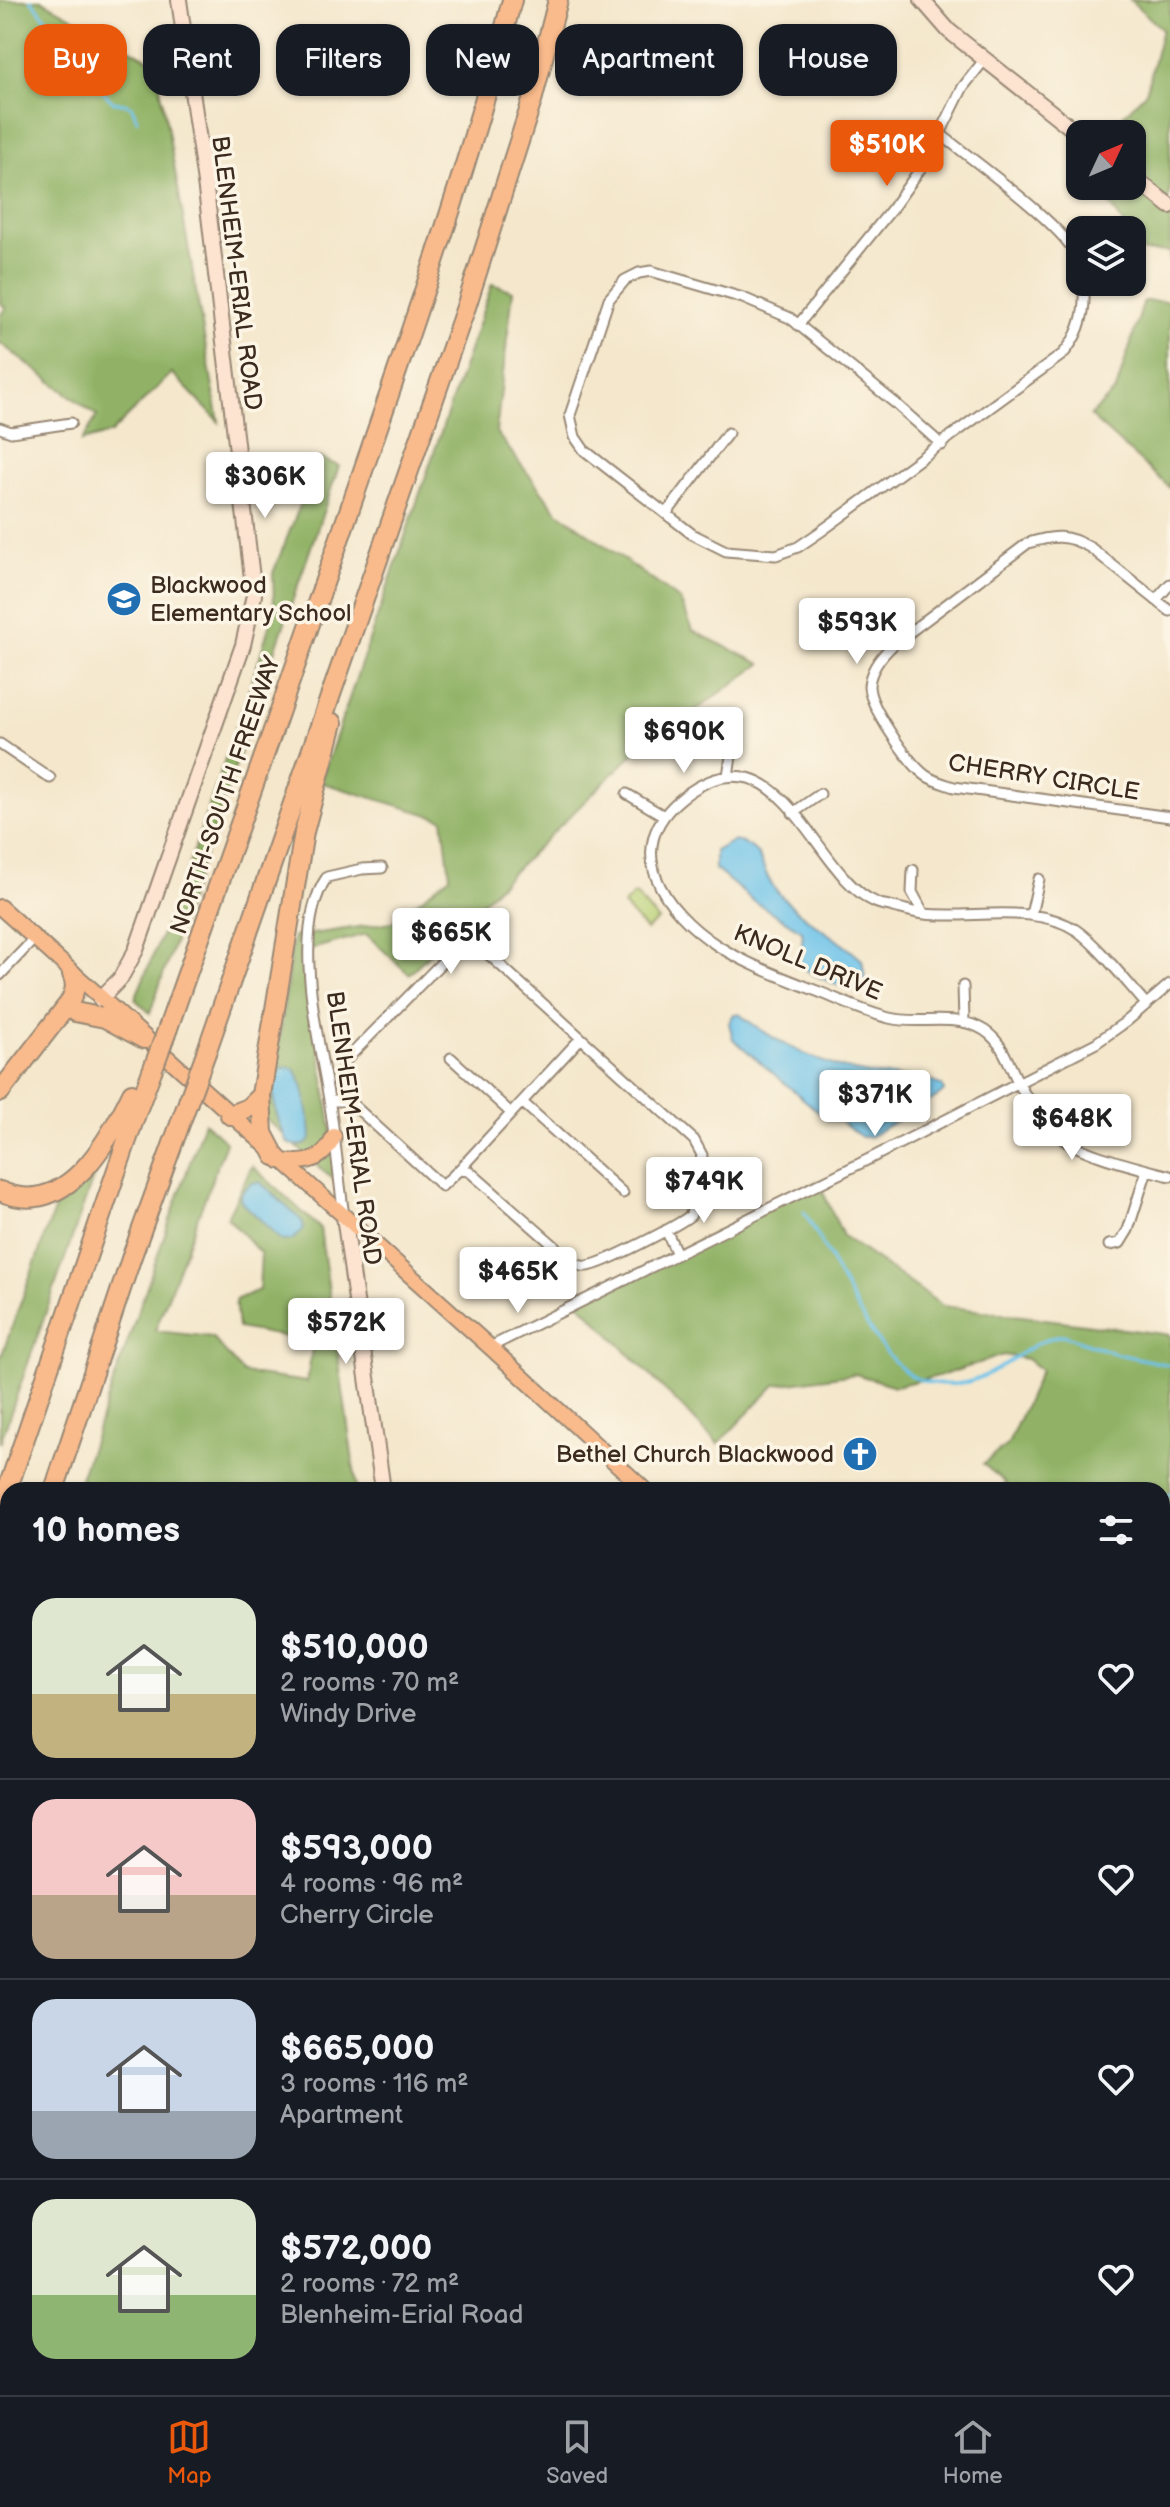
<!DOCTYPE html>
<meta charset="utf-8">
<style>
:root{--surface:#171b24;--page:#242831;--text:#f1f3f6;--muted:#9ea1a6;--line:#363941;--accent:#ea580c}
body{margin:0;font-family:"Balsamiq Sans",sans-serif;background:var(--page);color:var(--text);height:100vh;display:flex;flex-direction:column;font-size:30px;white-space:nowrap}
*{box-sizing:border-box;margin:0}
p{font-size:26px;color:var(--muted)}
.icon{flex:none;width:44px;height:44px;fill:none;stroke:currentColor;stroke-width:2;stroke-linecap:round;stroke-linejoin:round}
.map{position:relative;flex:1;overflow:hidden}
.sheet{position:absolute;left:0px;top:1482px;width:1170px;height:914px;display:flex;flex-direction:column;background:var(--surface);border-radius:24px 24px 0 0;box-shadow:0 2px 6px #0004}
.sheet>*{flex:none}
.hud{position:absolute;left:24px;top:24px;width:1122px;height:72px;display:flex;gap:16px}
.needle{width:52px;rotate:46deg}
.fabs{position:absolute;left:1066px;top:120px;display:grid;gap:16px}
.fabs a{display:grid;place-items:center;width:80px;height:80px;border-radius:16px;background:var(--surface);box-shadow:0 2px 6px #0004;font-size:40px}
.price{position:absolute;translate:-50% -68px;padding:0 18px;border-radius:8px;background:#fff;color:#222;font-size:26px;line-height:52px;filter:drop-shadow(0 2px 4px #0008)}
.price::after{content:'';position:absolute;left:50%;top:48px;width:24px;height:18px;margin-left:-12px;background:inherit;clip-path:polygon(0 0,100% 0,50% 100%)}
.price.on{background:var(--accent);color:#fff}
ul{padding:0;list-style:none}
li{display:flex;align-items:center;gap:24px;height:200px;padding:0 32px}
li+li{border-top:2px solid var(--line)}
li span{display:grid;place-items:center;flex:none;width:224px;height:160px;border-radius:24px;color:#555}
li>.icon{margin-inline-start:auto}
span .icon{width:96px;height:96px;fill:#fffc;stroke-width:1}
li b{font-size:34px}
h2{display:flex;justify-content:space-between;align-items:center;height:96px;padding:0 32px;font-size:34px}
.pill{padding:0 28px;border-radius:24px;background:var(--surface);box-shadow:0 2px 6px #0004;font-size:28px;line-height:72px}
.pill.on{background:var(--accent);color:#fff}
.menu{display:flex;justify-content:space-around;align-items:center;height:112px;border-top:2px solid var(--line);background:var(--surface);font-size:22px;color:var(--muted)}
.menu a{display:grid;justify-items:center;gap:4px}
.menu .on{color:var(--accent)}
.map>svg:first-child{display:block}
.green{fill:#b7d075;stroke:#797d4a;stroke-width:2}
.forest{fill:#91b266;stroke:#666e42;stroke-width:2}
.water{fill:#6dc3ea;stroke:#547684;stroke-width:2}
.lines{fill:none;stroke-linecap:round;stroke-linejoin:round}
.stream{stroke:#6dc3ea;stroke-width:3}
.street-casing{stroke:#988875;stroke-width:13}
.secondary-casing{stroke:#988875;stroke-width:18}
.primary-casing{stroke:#988875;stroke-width:18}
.highway-casing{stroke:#988875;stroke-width:22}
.street{stroke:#fff;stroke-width:9}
.secondary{stroke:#fde4d1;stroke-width:14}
.primary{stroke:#fabb8c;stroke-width:14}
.highway{stroke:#fabb8c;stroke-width:18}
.highway-bridge-casing{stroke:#988875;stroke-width:22;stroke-linecap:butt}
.highway-bridge{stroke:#fabb8c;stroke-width:18}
.labels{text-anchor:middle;stroke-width:7;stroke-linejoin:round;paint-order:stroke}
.street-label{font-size:24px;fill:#3b2a1e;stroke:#fcf5e5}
.poi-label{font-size:24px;fill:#3b2a1e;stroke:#fcf5e5;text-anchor:start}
</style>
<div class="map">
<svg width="1170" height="2395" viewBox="0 0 1170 2395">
<rect width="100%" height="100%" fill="#fcf5e5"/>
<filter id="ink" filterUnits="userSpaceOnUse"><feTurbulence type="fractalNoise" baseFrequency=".0125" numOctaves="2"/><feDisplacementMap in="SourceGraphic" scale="16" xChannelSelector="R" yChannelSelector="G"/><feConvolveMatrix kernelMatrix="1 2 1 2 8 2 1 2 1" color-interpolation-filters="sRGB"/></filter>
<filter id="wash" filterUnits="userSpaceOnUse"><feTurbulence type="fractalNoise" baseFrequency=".006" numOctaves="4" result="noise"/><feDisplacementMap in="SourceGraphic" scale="32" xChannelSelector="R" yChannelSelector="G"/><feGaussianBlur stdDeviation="1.8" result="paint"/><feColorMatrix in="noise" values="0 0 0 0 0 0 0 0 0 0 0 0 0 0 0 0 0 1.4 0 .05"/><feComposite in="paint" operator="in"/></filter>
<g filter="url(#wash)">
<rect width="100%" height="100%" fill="#f4e7cc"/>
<!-- green -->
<path class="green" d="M635,894L658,920L646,930L623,905Z
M8,1948V2035L0,2052V1956Z"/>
<!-- forest -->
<path class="forest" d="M0,0H41L156,63L219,422L172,373L111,433L82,441L97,416L0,343V315L6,308L0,303Z
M1130,0H1170V194L1166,205L1170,208V263L1169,251L1144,252L1132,235V230H1128L1097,186H1132V134H1105L1146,92L1162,29Z
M492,284L513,291L496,432L557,511L680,600L693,631L761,664L631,756L409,974L366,934L300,952L319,1045L340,1186L262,1115L272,1098L293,937L392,922L450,876L443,819L323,783L319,786Z
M1144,301H1170V488L1090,416L1116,390Z
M319,458L339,466L150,1013L135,999L181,888L259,660L274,609L273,573Z
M204,1122L226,1142L155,1331L212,1337L243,1373L307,1382L313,1342L238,1328L235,1300L259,1290L261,1254L227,1217L252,1166L320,1228L357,1490H76Z
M98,1164L0,1443V1360L57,1202Z
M818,1181L843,1236L943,1306L1170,1335V1809L1162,1814V1490H999L1006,1483L983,1464L1008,1444L1041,1370L1027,1359L1003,1355L943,1375L895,1386L855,1374L775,1385L718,1444L578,1302Z
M8,1687V1764L3,1781L0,1803V1710Z
M0,1853L8,1862V1948L0,1956Z"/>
<!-- water -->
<path class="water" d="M733,841C766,845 759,870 775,889C799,918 835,935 862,960L865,979L861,990C851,991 804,974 801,964C797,954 805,941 802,931L752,900L715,869V851Z
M734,1014H739C778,1044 820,1066 869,1074C890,1078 925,1075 942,1086L944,1091L940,1095L869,1137H862L839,1121L827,1119L733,1039L729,1023Z
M284,1067C290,1068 293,1067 296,1072C304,1082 311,1126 311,1139C306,1146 302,1146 294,1145C286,1144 286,1140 283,1132C275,1112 271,1096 276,1074Z
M260,1182L302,1221L304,1229L292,1240L282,1241L241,1201C238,1194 246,1188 251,1183Z"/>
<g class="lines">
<!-- stream -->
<path class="stream" d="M31,0L83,63L103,92L113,102C132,106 130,100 137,120
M804,1212C832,1256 866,1341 906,1372C922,1385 951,1387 971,1381C1003,1372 1029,1340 1063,1335L1117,1354L1170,1365
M1162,1500L1170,1493"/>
</g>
</g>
<g filter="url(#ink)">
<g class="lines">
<defs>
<path id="street" d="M939,133C971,159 1069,228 1080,262
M798,325L891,210L928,158L963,87L985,59
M0,428L11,432L71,423
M942,445L895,403L790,318L743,298L651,271L639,273L625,280L609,299L570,415L575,437L584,450L692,534L726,551L776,555L798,547L820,532L1063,354C1081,333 1087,310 1083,282
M666,514L728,433
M1156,600L1170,584
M1170,611L1091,548C1067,534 1054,535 1028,543L894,644C882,655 870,669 869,686C869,706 909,763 925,775C933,781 945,784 954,787L1170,817
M0,744L50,778
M728,776L736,723
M627,794L664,816
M793,813L820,794
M913,870L912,892L924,914
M1031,915L1039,879
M0,975L34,939
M963,986L964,1022
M1147,1005C1128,984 1098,945 1076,930C1035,903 972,919 925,914C914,913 904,909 893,907C888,905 880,905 875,902C829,882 799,791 748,778C723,772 702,782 683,797C619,848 664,911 718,946C748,965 784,978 817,991C840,1000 864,1012 889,1018C917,1025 951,1014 978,1027C1002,1038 1007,1061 1018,1082C1027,1100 1042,1120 1056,1134C1078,1154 1141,1168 1170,1176
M451,1058L511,1113
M329,1101H349L442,1186L459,1170L469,1171L575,1264C579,1265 582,1267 587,1266C602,1265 679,1225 691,1215L702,1155L694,1140L581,1038L459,1170
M349,1101L343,1063L458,946L468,940L478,945L581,1038
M522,1102L623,1193
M344,1216C339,1181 336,1146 331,1112C322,1048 288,933 327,877L362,869L382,868
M666,1230L677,1254
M1109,1245L1120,1243L1128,1230L1147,1170
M490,1347L875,1156L1096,1043L1127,1021L1170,984
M1162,2173L1170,2166
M0,2203L8,2189
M0,2360L8,2356
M390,2388L391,2395
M682,2388L684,2395
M199,2395L205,2388
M1026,2395L1030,2388"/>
<path id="secondary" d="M922,0L949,31L1080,135
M1132,176L1170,206
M100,999L120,979L136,950L243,645L254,595L206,190L179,0
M344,1216L383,1490
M507,2388L508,2395"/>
<path id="primary" d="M0,907L490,1347L645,1490
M280,1161C305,1164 324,1162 334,1136
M1162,1958L1170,1965"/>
<path id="highway" d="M75,1012L105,1018L144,1039
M168,1028C232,850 294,670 356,491C412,328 469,166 512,0
M207,1050L466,307L532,101L558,0
M0,1092L69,1003C75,992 77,985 72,974
M261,1095L263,1133L275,1156
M230,1115L248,1108L261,1095L304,832L333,723
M0,1191C65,1221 109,1141 132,1093
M54,1490L132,1256L188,1102
M0,1511L137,1111L152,1071
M0,1646L8,1623"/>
</defs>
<!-- street casing -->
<use href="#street" class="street-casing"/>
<!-- secondary casing -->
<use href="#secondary" class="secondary-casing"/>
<!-- primary casing -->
<use href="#primary" class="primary-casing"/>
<!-- highway casing -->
<use href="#highway" class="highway-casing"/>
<!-- street -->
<use href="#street" class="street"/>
<!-- secondary -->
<use href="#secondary" class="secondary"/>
<!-- primary -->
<use href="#primary" class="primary"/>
<!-- highway -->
<use href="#highway" class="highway"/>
<defs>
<path id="highway-bridge" d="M152,1071L168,1028
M188,1102L207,1050"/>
</defs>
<!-- highway-bridge casing -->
<use href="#highway-bridge" class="highway-bridge-casing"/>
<!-- highway-bridge -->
<use href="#highway-bridge" class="highway-bridge"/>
</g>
</g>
<!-- icons -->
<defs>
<symbol id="school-disc" viewBox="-11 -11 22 22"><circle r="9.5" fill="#1f6fb2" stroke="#fcf5e5"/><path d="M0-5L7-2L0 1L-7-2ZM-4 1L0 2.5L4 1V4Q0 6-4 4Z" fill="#fff"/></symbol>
<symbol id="church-disc" viewBox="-11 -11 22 22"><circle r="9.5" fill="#1f6fb2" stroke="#fcf5e5"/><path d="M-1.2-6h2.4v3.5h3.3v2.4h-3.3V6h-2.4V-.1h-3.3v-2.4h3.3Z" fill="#fff"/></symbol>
</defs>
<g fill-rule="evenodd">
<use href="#school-disc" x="104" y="579" width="40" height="40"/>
<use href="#church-disc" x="840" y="1434" width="40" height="40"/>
</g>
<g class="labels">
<!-- street labels -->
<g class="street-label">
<text transform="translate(237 273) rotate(83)" y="8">BLENHEIM-ERIAL ROAD</text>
<text transform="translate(1044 777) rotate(9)" y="8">CHERRY CIRCLE</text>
<text transform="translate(225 795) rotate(-71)" y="8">NORTH-SOUTH FREEWAY</text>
<text transform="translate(808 962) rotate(23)" y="8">KNOLL DRIVE</text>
<text transform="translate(354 1128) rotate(82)" y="8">BLENHEIM-ERIAL ROAD</text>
</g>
<!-- poi labels -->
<g class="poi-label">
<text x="150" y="593">Blackwood<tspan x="150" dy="28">Elementary School</tspan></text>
<text x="834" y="1462" text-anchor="end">Bethel Church Blackwood</text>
</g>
</g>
</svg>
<div class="fabs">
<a><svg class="needle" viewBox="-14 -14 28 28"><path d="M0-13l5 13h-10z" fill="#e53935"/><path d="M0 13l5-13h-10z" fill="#9ea1a6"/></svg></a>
<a><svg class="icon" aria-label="layers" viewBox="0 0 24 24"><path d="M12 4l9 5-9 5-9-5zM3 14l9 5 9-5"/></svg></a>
</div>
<b class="price on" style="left:887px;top:188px">$510K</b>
<b class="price" style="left:265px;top:520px">$306K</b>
<b class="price" style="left:857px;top:666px">$593K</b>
<b class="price" style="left:684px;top:775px">$690K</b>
<b class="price" style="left:451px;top:976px">$665K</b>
<b class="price" style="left:875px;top:1138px">$371K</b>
<b class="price" style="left:1072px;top:1162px">$648K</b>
<b class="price" style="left:704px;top:1225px">$749K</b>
<b class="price" style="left:518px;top:1315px">$465K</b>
<b class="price" style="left:346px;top:1366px">$572K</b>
<div class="hud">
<a class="pill on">Buy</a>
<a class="pill">Rent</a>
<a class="pill">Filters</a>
<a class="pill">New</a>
<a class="pill">Apartment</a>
<a class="pill">House</a>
</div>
<section class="sheet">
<h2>10 homes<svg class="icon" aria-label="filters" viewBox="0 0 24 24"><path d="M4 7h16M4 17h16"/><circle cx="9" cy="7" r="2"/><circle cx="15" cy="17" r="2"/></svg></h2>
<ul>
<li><span style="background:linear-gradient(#dfe7d0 60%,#c2b280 0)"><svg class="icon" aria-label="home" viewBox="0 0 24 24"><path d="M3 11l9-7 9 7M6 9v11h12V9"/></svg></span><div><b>$510,000</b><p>2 rooms · 70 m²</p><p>Windy Drive</p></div><svg class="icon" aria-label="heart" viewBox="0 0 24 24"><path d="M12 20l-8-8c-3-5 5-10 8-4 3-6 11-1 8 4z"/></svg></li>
<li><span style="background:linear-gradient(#f6c9c9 60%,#b9a48a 0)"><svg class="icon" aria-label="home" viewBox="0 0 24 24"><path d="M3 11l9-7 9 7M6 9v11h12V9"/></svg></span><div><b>$593,000</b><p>4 rooms · 96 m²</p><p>Cherry Circle</p></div><svg class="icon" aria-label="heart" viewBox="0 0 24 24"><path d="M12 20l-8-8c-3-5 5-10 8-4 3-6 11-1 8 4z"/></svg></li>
<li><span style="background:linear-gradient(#c9d6e8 70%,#9aa5b1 0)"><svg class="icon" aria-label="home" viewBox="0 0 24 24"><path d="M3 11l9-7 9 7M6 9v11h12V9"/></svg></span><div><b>$665,000</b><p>3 rooms · 116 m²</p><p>Apartment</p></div><svg class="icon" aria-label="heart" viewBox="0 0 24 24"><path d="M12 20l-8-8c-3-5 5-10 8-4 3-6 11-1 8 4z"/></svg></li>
<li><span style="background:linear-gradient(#dfe7d0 60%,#8fb573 0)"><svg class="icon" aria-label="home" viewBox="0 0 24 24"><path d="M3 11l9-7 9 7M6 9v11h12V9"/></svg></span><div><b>$572,000</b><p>2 rooms · 72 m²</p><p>Blenheim-Erial Road</p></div><svg class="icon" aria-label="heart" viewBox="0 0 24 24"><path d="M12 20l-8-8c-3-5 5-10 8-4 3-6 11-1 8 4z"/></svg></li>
</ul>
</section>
</div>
<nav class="menu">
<a class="on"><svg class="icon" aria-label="map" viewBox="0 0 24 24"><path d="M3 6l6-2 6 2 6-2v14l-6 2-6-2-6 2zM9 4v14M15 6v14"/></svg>Map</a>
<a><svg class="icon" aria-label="saved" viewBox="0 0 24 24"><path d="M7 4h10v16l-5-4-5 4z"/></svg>Saved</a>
<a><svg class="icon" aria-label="home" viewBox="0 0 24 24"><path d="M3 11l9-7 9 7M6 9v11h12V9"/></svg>Home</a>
</nav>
